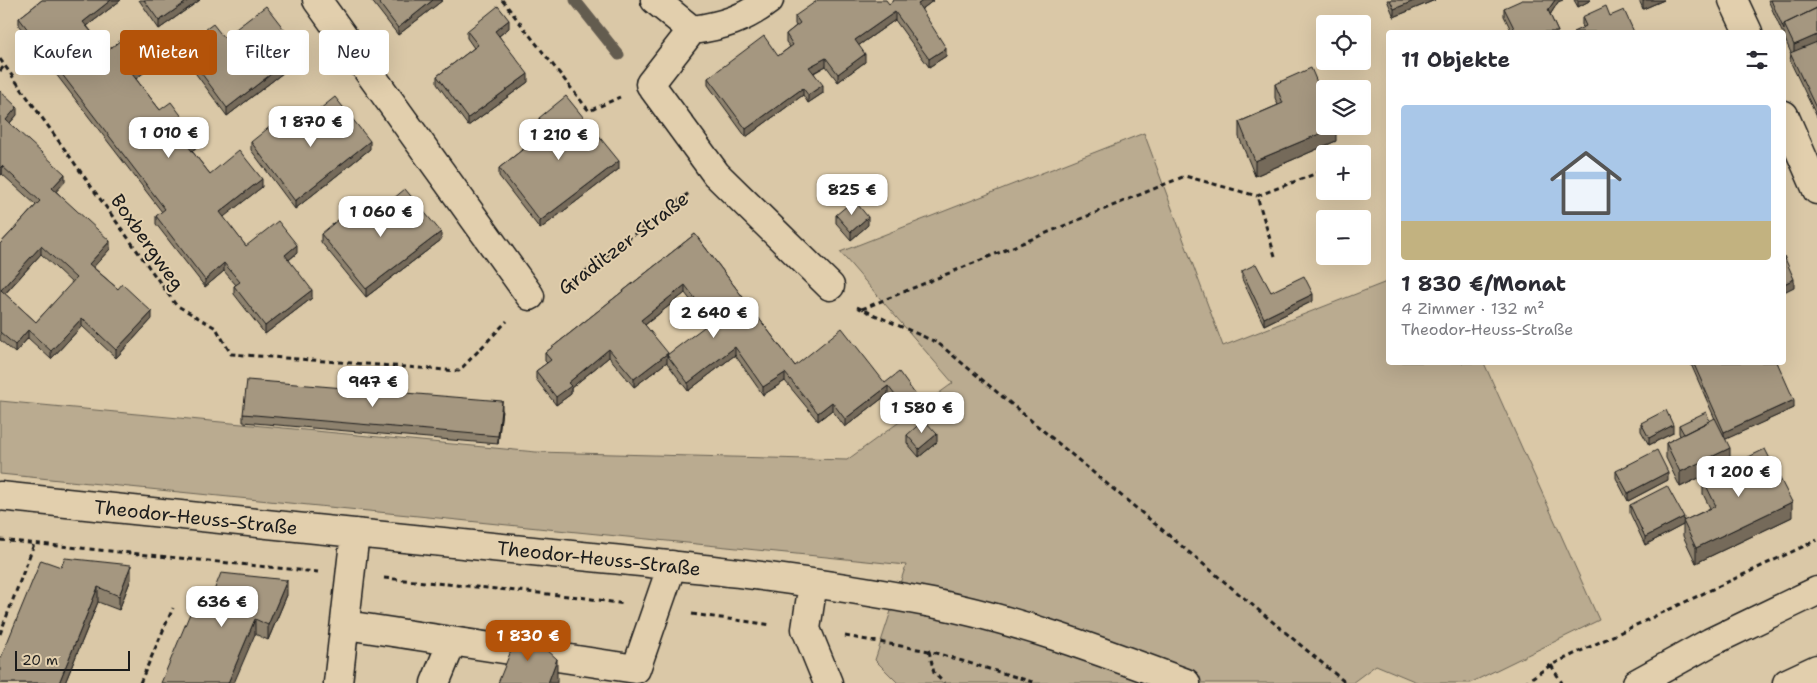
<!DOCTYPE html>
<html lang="de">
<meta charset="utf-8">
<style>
:root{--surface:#fff;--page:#f2f2f3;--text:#2b2b33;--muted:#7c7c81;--accent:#b45309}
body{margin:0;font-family:"Shantell Sans",sans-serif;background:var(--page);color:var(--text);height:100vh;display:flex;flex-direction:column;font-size:19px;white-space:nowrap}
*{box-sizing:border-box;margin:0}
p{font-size:16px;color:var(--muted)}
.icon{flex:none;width:28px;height:28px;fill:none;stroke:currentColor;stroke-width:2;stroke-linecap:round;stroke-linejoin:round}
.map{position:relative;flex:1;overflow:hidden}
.side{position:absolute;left:1386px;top:30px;width:400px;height:335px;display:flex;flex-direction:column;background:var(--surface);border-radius:5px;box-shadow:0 5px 20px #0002}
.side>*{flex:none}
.banner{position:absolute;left:15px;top:30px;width:475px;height:45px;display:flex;gap:10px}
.controls{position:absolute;left:1316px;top:15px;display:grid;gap:10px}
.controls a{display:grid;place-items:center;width:55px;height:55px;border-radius:5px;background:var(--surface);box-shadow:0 5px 20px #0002;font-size:25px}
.scale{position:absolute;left:15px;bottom:12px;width:115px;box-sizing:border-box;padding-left:5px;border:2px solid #1c1c1c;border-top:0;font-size:14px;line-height:18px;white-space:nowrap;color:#1c1c1c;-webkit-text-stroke:4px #e2cfad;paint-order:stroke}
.price{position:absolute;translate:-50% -42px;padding:0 11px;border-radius:10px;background:#fff;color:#222;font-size:16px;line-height:32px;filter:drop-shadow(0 1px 2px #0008)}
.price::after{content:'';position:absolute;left:50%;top:30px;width:15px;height:11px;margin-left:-8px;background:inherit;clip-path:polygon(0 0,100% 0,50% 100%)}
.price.on{background:var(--accent);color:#fff}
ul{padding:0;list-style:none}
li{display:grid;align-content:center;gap:10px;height:265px;padding:0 15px}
li span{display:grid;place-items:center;height:155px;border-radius:5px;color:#555}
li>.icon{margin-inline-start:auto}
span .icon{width:90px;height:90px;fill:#fffc;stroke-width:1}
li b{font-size:21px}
h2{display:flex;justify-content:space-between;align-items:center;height:60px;padding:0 15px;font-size:21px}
.pill{padding:0 18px;border-radius:5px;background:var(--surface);box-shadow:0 5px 20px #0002;font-size:18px;line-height:45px}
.pill.on{background:var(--accent);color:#fff}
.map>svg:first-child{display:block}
.green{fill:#baab90;stroke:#6b6456}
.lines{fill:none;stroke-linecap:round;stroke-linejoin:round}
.stream{stroke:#635b50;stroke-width:11}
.minor-casing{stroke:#1c1c1c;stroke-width:31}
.major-casing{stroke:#1c1c1c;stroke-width:31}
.path{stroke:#1c1c1c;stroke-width:3;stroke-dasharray:5 4;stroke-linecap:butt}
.minor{stroke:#e2cfad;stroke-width:28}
.major{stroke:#e2cfad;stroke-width:28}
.wall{fill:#8e826e;stroke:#1c1c1c;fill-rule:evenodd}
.shaded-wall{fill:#746a5a;stroke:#1c1c1c}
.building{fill:#a59780;stroke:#1c1c1c;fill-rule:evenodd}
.labels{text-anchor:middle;stroke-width:4;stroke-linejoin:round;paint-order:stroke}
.street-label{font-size:19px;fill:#1c1c1c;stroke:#e2cfad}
</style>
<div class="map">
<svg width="1817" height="683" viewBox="0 0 1817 683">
<rect width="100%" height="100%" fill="#dac8a7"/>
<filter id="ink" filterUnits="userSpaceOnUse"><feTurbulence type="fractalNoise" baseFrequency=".02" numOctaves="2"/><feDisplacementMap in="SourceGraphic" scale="10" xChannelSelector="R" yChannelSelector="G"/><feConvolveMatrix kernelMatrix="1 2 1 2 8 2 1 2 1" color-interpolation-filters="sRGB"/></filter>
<g filter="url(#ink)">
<!-- green -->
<path class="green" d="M1144,133L1223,346L1389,281V362L1484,363L1599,620L1470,683H1419L1376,665L1352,683H898L875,660L906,565L0,474V401L536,452L847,460L953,383L840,252Z"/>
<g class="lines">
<!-- stream -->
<path class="stream" d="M575,0L619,55"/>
<defs>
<path id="minor" d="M317,0L530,296
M655,0L692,30C722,26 745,19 769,0
M1733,0L1748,32
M692,30L650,84L716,174L830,286
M1784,115L1817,190
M0,496C171,514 341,532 512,549C652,563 793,576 932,603C1019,620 1103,652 1186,683
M813,583L806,629L828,683
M346,625L636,669L672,565
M338,683L355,533
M435,683L452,642"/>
<path id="major" d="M1637,683L1711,642L1817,591
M1787,683L1817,669"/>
</defs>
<!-- minor casing -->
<use href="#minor" class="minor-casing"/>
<!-- major casing -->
<use href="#major" class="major-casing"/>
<!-- path -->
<path class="path" d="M502,0L589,111L620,97
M0,59L176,305L216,328L231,354L459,371L507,321
M0,71L5,65
M1275,256L1257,196L1325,170
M562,289L689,193
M857,307L938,343L1346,683
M862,309L1185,176L1257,196
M0,540L318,572
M384,578L579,597L624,604
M692,614L772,625
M0,634L34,544
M845,636L929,651L1036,683
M929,651L934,673L944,683
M1551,665L1562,683
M140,683L173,608
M1524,683L1551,665L1817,540"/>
<!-- minor -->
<use href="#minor" class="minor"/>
<!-- major -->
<use href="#major" class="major"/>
</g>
<!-- wall -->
<path class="wall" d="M42,0H121L87,26L107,51L147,70L136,79L160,110L198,146L192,151L210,174L262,187L223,217L246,246L297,253L289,260L312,298L265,334L234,294V286L236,285L224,271L205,287L156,224V216L162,212L19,26V18Z
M139,0H200L159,29Z
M371,0H443L398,35Z
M934,0L921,10L946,56L929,67L895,20L858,46L865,62L838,82L826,66L814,73L823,93L808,103L803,95L746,137L708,85V78L778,56L790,47L786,42V34L796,26L795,24V16L889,4Z
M1387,0H1435L1394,17Z
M1574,0H1591L1578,7Z
M1639,0H1664L1643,9Z
M1768,0H1817V117L1790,61L1791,53L1784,37V32H1782Z
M1558,2L1550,15L1558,32H1512L1504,16V8Z
M1610,16L1583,28L1582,25V17Z
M509,28L499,36L528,82L468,126L437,84V76L474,48L467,38V31Z
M224,38L301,59L227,116L182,55V47Z
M1275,84L1336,141L1255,176L1239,137V122L1278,105L1275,98Z
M0,91L17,115L10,123L65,182L56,191L110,249L93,267L152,319L116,358L82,326L51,359L28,338L15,353L0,340V244L36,205L2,174ZM41,254L72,283L36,322L5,294Z
M539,118L619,169L540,229L499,176V168L545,132L539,125Z
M287,135L370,149L295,209L251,150V142Z
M836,215L868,225L851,240L836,223Z
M364,223L441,240L366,297L321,242V234Z
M695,234L795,366L885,383L918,405L905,416L888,394L845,427L832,410L818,421L785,381L763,395L735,355L688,391L667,363V362L634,387L609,357L571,388V394L556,405L536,379V371L547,363L545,361V353ZM685,293L709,324L668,355L645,325Z
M1242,271L1271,292L1313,301L1264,325L1242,279Z
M1690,362H1777L1794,408L1725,439L1730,463L1680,487L1666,458V443L1680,436L1679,433V425L1710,421L1715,419Z
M502,409L498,444L243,422V414Z
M1641,423L1673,433L1649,445L1641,431Z
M907,435L937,442L919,457L907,443Z
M1616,471L1668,480L1628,501L1616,478Z
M1703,479L1792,517L1696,563L1683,536V525L1645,545L1630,513V505L1684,521L1710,508L1703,494Z
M61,567L131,579L119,610L98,602L65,683H0Z
M287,595L268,640L255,634L211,598Z"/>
<!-- shaded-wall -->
<path class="shaded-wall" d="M111,0H121L83,29V22Z
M189,0H200L159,29V21Z
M433,0H443L398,35V28Z
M924,0H934L918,12V4Z
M1416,0H1435L1394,17V9Z
M1555,0H1563L1558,2L1548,18V10Z
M1578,0H1591L1578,7Z
M1646,0H1664L1643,9V1Z
M895,12V20L855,48V40Z
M509,20V28L495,39V31Z
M1817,35V50L1794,59V45Z
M946,48V56L929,67V59Z
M301,51V59L227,116V108Z
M865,54V62L838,82V74Z
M826,58V66L809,75V67Z
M147,62V70L132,82V74Z
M528,74V82L468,126V118Z
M823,85V93L808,103V95Z
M803,88V95L746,137V129Z
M17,107V115L6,127V120Z
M1336,127V141L1255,176V161Z
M198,138V146L188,154V146Z
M370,141V149L295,209V201Z
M619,161V169L540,229V221Z
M2,166V174L0,176V168Z
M65,174V182L52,196V188Z
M262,179V187L220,220V212Z
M868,217V225L851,240V232Z
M441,232V240L366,297V289Z
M110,241V249L89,272V264Z
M297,245V253L285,263V255Z
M41,246V254L1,298V290Z
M224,263V271L205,287V280Z
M1794,279V287L1784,292V284Z
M685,285V293L641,328V320Z
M312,290V298L265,334V326Z
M1313,294V301L1264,325V318Z
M152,312V319L116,358V350Z
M82,318V326L51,359V351Z
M28,330V338L15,353V345Z
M735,347V355L688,391V383Z
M609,349V357L571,388V394L556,405V397L568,383Z
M668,353V357L667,355V362L634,387V379Z
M785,373V381L763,395V387Z
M888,386V394L845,427V419Z
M918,398V405L905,416V408Z
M1794,400V408L1724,440V432Z
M502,401V409L498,444V436Z
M832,402V410L818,421V413Z
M1673,425V433L1649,445V438Z
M937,434V442L919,457V449Z
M1730,448V463L1680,487V472Z
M1668,472V480L1628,501V493Z
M1792,502V517L1696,563V548Z
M1684,517L1683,525L1645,545V537Z
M131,565V579L119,610V596Z
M287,580V595L268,640V625Z
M98,587V602L65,683H59Z
M255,619V634L234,683H228Z
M557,659V683H548Z"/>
<!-- building -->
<path class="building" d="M42,0H111L83,22L107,51L126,36L147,62L132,74L160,110L171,102L198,138L188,146L210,174L239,150L262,179L220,212L246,246L278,221L297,245L285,255L312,290L265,326L234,286L240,282L224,263L205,280L156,216L165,209L19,18Z
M144,0H189L159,21Z
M377,0H433L398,28Z
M818,0H886L889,4L894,0H924L918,4L946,48L929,59L895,12L855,40L865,54L838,74L826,58L809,67L823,85L808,95L803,88L746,129L708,78L764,36L778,56L793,45L786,34L800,23L795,16Z
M1390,0H1416L1394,9Z
M1522,0H1555L1548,10L1558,32H1516L1504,8Z
M1771,0H1817V8L1784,24V30Z
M266,6L301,51L227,108L182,47L213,24L224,38Z
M498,6L509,20L495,31L528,74L468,118L437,76L478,45L467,31Z
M1606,6L1610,16L1624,10L1634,32H1573L1586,26L1582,17Z
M1817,8V35L1794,45L1784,24Z
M1817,42V110L1790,53Z
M1311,68L1325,101V126L1336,127L1255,161L1239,122L1283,103L1275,84Z
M0,91L17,107L6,120L65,174L52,188L110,241L89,264L118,289L122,284L152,312L116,350L82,318L51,351L28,330L15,345L0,332V244L40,201L2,166L0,168ZM41,246L76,278L36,322L1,290Z
M566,96L619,161L540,221L499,168L549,129L539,118Z
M335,97L370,141L295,201L251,142L277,121L287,135Z
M405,189L441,232L366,289L321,234L352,208L364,223Z
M854,200L868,217L851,232L836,215Z
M695,234L795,366L842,328L885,383L899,372L918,398L905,408L888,386L845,419L832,402L818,413L785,373L763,387L735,347L688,383L667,355L712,321L685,285L641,320L668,353L634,379L609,349L568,383L571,386L556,397L536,371L551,360L545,353Z
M1784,256L1794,279L1784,284Z
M1256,264L1271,292L1304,276L1313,294L1264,318L1242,271Z
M1693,362H1777L1794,400L1724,432Z
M247,380L502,401L498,436L243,414Z
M1666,410L1673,425L1649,438L1641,423Z
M1706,412L1710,421L1684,434L1679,425Z
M1715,418L1730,448L1680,472L1666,443Z
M924,420L937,434L919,449L907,435Z
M1765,449L1792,502L1696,548L1683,521L1716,506L1703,479Z
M1657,450L1668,472L1628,493L1616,471Z
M1667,486L1684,517L1645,537L1630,505Z
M65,558L131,565L119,596L98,587L59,683H0V660L41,560L61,567Z
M221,573L287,580L268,625L255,619L228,683H161L199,592L211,598Z
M521,626L557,659L548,683H498Z"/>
</g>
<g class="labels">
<!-- street labels -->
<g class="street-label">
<text transform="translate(148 242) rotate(55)" y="7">Boxbergweg</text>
<text transform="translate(623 243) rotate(-37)" y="7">Graditzer Straße</text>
<text transform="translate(196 517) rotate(6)" y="7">Theodor-Heuss-Straße</text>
<text transform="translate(599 558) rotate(6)" y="7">Theodor-Heuss-Straße</text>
</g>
</g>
</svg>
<div class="controls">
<a><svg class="icon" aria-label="locate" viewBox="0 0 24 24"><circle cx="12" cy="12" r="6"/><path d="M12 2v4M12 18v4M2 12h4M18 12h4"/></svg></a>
<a><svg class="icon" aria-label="layers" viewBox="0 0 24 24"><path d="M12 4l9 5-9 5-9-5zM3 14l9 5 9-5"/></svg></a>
<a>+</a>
<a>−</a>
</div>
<div class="scale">20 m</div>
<b class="price" style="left:311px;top:148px">1 870 €</b>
<b class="price" style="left:169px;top:159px">1 010 €</b>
<b class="price" style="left:559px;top:161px">1 210 €</b>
<b class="price" style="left:852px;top:216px">825 €</b>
<b class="price" style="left:381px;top:238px">1 060 €</b>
<b class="price" style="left:714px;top:339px">2 640 €</b>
<b class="price" style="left:373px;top:408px">947 €</b>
<b class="price" style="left:922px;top:434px">1 580 €</b>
<b class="price" style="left:1739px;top:498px">1 200 €</b>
<b class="price" style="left:222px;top:628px">636 €</b>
<b class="price on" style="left:528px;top:662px">1 830 €</b>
<div class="banner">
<a class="pill">Kaufen</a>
<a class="pill on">Mieten</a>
<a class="pill">Filter</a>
<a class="pill">Neu</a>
</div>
<section class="side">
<h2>11 Objekte<svg class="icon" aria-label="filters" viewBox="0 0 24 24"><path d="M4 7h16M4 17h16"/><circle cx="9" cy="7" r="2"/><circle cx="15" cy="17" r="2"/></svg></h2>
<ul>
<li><span style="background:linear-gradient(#a9c7e8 75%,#c2b280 0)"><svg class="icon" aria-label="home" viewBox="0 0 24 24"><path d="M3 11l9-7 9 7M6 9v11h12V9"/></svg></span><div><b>1 830 €/Monat</b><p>4 Zimmer · 132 m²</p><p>Theodor-Heuss-Straße</p></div></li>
</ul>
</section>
</div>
